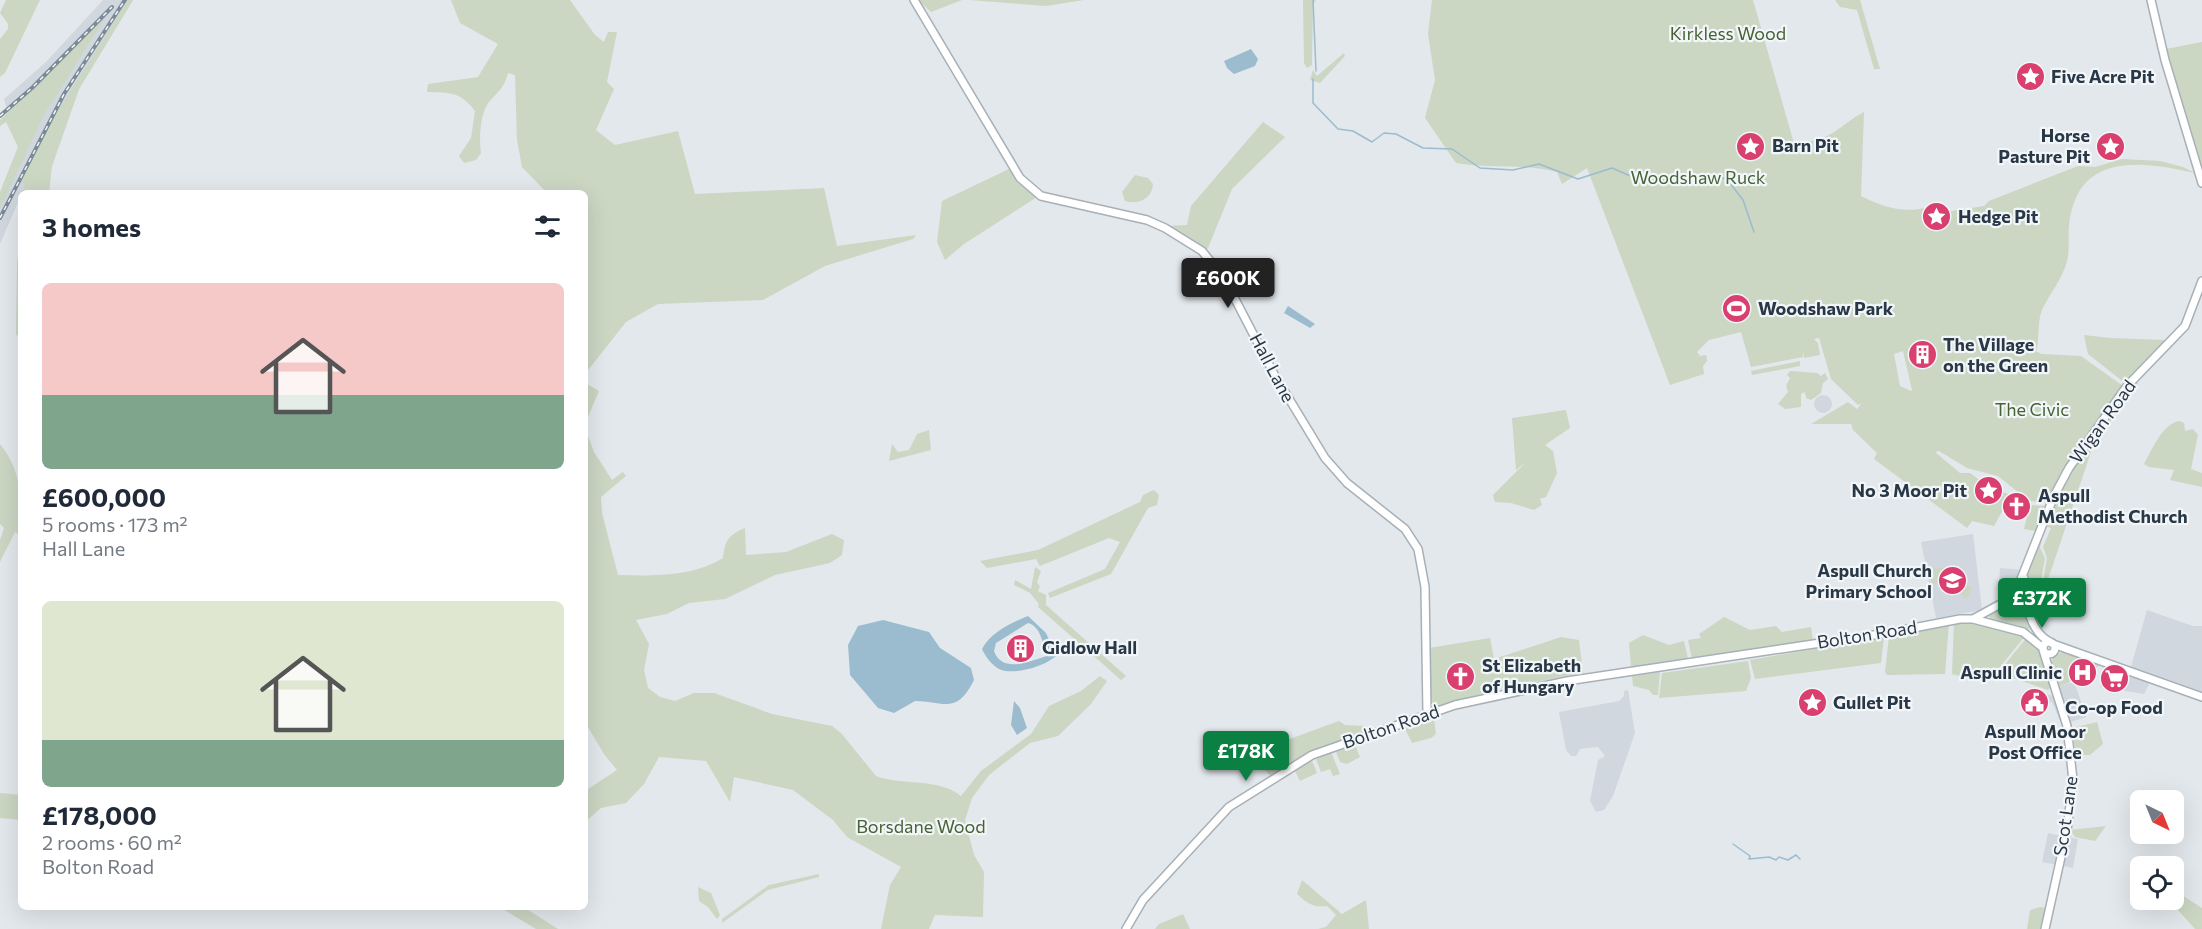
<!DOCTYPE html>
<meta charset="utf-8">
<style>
:root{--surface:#fff;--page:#f2f2f3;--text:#1f2937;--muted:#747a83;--accent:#0b8043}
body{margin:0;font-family:Commissioner,sans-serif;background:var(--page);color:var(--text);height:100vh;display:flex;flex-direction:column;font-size:22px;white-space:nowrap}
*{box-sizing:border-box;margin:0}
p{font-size:20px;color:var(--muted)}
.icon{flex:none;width:33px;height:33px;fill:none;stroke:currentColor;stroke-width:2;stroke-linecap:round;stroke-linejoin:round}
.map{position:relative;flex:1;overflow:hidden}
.sheet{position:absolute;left:18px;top:190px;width:570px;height:720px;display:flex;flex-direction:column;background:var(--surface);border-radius:9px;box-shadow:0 6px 24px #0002}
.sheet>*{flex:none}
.needle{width:39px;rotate:137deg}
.controls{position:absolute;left:2130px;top:790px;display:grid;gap:12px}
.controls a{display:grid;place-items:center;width:54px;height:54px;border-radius:9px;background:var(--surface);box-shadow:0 6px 24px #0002;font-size:30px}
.price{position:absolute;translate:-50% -51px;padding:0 14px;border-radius:6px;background:var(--accent);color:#fff;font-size:20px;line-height:39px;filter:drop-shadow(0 2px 3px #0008)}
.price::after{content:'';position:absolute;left:50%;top:36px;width:18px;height:14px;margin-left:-9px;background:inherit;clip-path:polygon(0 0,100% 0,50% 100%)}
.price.on{background:#222;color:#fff}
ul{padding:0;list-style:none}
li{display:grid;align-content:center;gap:12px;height:318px;padding:0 24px}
li span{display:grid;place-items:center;height:186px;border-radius:9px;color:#555}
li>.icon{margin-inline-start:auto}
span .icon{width:108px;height:108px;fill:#fffc;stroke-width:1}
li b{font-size:26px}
h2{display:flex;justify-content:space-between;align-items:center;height:72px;padding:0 24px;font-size:26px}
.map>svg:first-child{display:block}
.built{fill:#d0d7de}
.green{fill:#cbd6c3;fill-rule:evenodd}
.water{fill:#9bbcce;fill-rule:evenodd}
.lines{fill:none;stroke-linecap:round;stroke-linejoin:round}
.stream{stroke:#9bbcce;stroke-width:1.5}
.secondary-casing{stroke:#a7b0b7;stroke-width:10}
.secondary{stroke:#fff;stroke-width:7}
.rail-casing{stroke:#7b8a97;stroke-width:4}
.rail{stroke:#f3f6f9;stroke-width:1.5;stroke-dasharray:4.5;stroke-linecap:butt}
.labels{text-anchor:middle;stroke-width:4.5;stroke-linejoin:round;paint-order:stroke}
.park-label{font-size:18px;fill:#456335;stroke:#f3f6f9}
.poi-label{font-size:18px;font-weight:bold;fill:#293846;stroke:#f3f6f9;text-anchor:start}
.street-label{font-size:18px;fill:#293846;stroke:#f3f6f9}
</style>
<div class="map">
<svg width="2202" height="929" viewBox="0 0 2202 929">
<rect width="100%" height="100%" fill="#e3e8ec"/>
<!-- built -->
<path class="built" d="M103,0H133L79,89L52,166L46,193L25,186L0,244V192L18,147L4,99L46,62Z
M1814 404a9 9 0 1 1 18 0a9 9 0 1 1-18 0Z
M1973,534L1982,610L1936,618L1921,542Z
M2000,568L2022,570L2015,588L2006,595H1998Z
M2147,610L2193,626H2202V693L2131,667Z
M2108,666L2151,680L2144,694L2100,687Z
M2069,683L2075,684L2086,717L2062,725L2052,702L2039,708L2028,695L2031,690L2053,696L2058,687Z
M1628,690L1635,733L1613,796L1604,810L1596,812L1590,801L1598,760L1605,756L1598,747L1580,749L1576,756H1571L1566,750L1559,712L1619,701L1624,696V691Z
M2048,833L2078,839L2073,868L2042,862Z"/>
<!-- green -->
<path class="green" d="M6,0H40L5,73L0,77V39L8,29V24L0,13Z
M128,0H133L79,89L52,166L49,193H21L25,185L21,181L51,122Z
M451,0H570L595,35L604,42L608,32H617L607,82L614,89L596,130L615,145L678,131L695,194L824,188L837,246L916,235L913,239L825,266L763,300L658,304L626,322L585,374V194L547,193L522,167L517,140L515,75L508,73C503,91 497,91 487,105C480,116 479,140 481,153L476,160L464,163L459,156L471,138L475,111C460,91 450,93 427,92L428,84L478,77L498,44L460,23Z
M918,0H962L931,12Z
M969,0H1084L1046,6Z
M1303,0H1316L1313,5L1312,65L1307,68L1304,63Z
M1432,0H1753L1793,140L1800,146L1799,142C1831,142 1838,126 1864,112L1861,196C1882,207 1905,214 1928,207L1939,213L1984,206L1989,201L2078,166L2095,167L2122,159L2160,161L2183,167L2195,173C2142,161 2077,151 2069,225C2068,237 2070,249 2067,261C2062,280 2050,293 2042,310C2037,322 2040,338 2036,351L2041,354L2081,356L2123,386L2079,446L2047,502L2029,501L1998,476L1967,468L1939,451L1935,452L1960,473H1970L1989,487L2011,495L1994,526L1972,521L1967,528L1874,459L1877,453L1853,430L1851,424H1811L1848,402L1857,409L1862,403L1858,405L1831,379L1819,338L1814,339L1818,343L1820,355L1804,358L1803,350V357L1751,367L1741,332L1709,340L1697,352L1700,356L1706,355L1707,361L1703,366L1704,374L1670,385L1587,168L1562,184L1557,172C1524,163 1490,169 1456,163L1425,118L1435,80L1428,34ZM1903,351L1912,390L1911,391L1900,386L1894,354Z
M1835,0H1860L1880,69H1874L1857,10L1840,7Z
M105,18L44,115L0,208V192L18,147L6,122L0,126V120Z
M2202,42V165H2201L2166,49Z
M1344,53L1345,56L1320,83L1310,80L1313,70L1317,76Z
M1263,122L1285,137L1232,189L1208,248L1205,251L1189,237L1166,226L1187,225L1191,206Z
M1009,169L1017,182L1037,197L964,244L945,260L937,242L942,201Z
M1135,175L1148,178L1153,184C1152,199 1139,205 1125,201L1122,192Z
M21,234V346L19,336L16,335L17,263Z
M2084,335L2110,338L2165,340L2125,383L2088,354Z
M1800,361V366L1752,375L1751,371Z
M1790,371L1817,373L1821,376L1825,373L1828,379L1823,383L1821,393L1811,400L1806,398L1805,392L1801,394V407L1785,409L1778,404L1788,392L1786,386L1790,378L1787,375Z
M2133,382L2138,383L2093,446L2039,606L2047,558L2043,547L2051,528L2044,526C2067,473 2100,429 2133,382Z
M585,383L599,391L585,424Z
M1566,410L1570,428L1545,445L1553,451L1557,473L1546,497L1540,499L1542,505L1534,510L1511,503L1495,502L1493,495L1526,462L1516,470L1512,418Z
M2179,421L2184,423L2185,431L2193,429L2198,435L2191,469L2202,473V487L2170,480L2174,470L2149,467L2144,464C2152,450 2162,424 2179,421Z
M585,428L594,452L612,480L623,472L626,476L601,497L602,513L618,575C654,576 692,577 723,558C725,541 728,535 745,528L746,555L786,552L832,534L844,540L842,555L830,563L775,575L725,599L689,603L667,614L636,620L649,644L644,670L648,688L660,697L675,701L694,693H714L772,714L832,726L841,733L876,776C902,786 937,777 961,796L981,771L1031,734L1049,706L1081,691L1100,676L1107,681L1091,704L1058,736L1030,743L989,775L972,798L965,820L974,855L984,872L983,917L935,915L929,929H881L890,885L901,867L847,837L833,820L793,790L734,777L730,802L706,761L659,757L644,784L626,803L601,808L585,822V791L617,770L604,754L585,722Z
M929,430L931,450L889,461L892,444L898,452L909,450L917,434Z
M0,444C23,472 21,502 21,536L15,532L0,562V540L4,528L0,524Z
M1154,490L1159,495L1157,505L1148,508L1111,574L1050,598L1048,593L1105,569L1120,542L1109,538L1040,566L1036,559L987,568L980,561L1038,550L1140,502L1143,495Z
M2030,505L2046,506L2036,531L2024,529Z
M2043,532L2040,548L2045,558L2036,610C2019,576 2030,564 2043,532Z
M1950,566L1952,578L1971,587V592L1965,599L1959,592L1961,588L1952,583L1949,586H1942L1941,583L1932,584L1929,570Z
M1035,567L1041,571L1037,582L1040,587L1038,591L1046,595V605L1126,676L1121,680L1038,607L1039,604L1030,593L1014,585L1015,580L1031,589Z
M2015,595L2025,598L2032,626L2026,632L1991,621L1989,616Z
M1724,617L1750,630L1776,626L1782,632L1811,627L1813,641L1692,659L1688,640L1701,638L1699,634Z
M1949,622L1945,674L1887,675L1885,672L1889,636Z
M1954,622H1972L2025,636L1991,678H1968L1952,674Z
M1643,635L1669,645L1684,641L1688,659L1631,668L1629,643Z
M1561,637L1579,640L1583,673L1498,689L1430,710L1429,648L1490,638L1494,659Z
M1884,637L1881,663L1755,679L1750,660Z
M2027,637L2037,647L2051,687L2048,690L2013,678H1994Z
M2064,651L2099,663L2091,684L2087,680L2092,669L2088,667L2089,664L2081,661L2077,664L2070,682L2058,687L2050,667L2054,656Z
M1748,661L1751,678L1746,691L1659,698L1662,673Z
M1660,672L1658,695H1653L1649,690L1633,686L1632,676Z
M1434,717L1436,734L1431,738L1412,743L1404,727Z
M1339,721L1345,725L1366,726L1369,731L1311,753L1271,777L1261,765V760L1287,740Z
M2097,722L2103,744L2090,755H2076L2072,728Z
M1355,745L1360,757L1347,764L1340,762L1336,752Z
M1331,752L1340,774L1333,776L1330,769L1321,772L1316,759Z
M1312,761L1317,773L1300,781L1294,769Z
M0,793L21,795V820L0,818Z
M2106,826L2095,841L2075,837L2070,830Z
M819,874V877L768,890L722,923V919L769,885Z
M1302,880L1342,914L1366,900L1369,929H1318L1326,927L1336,915L1327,906C1313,908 1307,903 1297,894Z
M698,887L711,893L720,915L717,919L708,907L699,901Z
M2174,890L2202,908V929H2195L2169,900H2174Z
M2040,907L2046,908L2042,929H2027L2030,910Z
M501,908H525L558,929H536Z
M1183,914L1190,929H1155L1159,924Z"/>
<!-- water -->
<path class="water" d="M1251,49L1258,59L1255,66L1234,74L1227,68L1224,61Z
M1288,306L1315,324L1310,328L1284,313Z
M1028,616L1046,633L1056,656C1045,666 1020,673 1006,671C995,670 986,658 982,649C991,632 1011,623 1028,616ZM1028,623C1041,626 1043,645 1047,656C1030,661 1002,674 994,651L996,643Z
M883,620L929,632L940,648L971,668L974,680C956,716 943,701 915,701L894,713L878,708L850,675L848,645L858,626Z
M1014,701L1020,708L1027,728L1017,735L1011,725Z"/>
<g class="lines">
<!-- stream -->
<path class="stream" d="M1313,0L1316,71
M1313,79V103L1338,129L1353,131L1372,142L1384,133L1396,134L1423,148L1452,149L1480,168L1513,170L1539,164L1578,179L1612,168L1642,181L1726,178L1743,200L1754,232
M1733,844L1750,856L1749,859L1769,857L1776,860L1779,857L1788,860L1796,855L1800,859"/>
<defs>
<path id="secondary" d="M914,0L1020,178L1041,196L1147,220L1165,228L1202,251L1224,278L1274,374L1325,458L1347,483L1405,529L1418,549L1425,587L1427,713
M2151,0L2165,60L2202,183
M2024,578C2023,599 2030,632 2050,642
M1973,619L2006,601L2017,589L2054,496L2069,468L2127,386L2185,326L2202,281
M2043 648a6 6 0 1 1 12 0a6 6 0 1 1-12 0Z
M2053,644L2202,697
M2043,650L2067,726L2073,780L2067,830L2045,929
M1126,929L1143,900L1229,807L1312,755L1455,705L1567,681L1887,633L1960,619H1973L2023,632L2043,648"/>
</defs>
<!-- secondary casing -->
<use href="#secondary" class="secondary-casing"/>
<!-- secondary -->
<use href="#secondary" class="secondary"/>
<defs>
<path id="rail" d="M0,116L33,87L112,7
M0,218L64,94L125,0"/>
</defs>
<!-- rail casing -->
<use href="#rail" class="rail-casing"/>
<!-- rail -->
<use href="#rail" class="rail"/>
</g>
<!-- icons -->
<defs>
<symbol id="sight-disc" viewBox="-11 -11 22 22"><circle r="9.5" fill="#d93f6f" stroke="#f3f6f9"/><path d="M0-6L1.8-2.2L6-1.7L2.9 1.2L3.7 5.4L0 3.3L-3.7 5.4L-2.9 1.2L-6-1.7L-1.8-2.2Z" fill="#fff"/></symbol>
<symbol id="stadium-disc" viewBox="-11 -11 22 22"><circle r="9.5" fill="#d93f6f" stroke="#f3f6f9"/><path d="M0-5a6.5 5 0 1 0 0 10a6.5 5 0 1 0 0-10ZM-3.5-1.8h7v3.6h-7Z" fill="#fff"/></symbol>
<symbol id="building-disc" viewBox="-11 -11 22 22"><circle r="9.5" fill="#d93f6f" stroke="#f3f6f9"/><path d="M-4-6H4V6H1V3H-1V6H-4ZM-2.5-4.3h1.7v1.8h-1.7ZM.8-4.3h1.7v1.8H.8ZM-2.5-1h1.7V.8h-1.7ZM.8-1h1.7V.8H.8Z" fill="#fff"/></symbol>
<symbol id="church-disc" viewBox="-11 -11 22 22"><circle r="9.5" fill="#d93f6f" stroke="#f3f6f9"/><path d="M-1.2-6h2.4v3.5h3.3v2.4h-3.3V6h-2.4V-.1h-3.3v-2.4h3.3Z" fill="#fff"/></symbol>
<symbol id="school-disc" viewBox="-11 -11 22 22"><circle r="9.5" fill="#d93f6f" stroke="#f3f6f9"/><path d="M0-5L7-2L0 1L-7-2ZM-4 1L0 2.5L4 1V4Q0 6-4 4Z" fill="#fff"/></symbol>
<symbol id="hospital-disc" viewBox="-11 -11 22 22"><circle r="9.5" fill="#d93f6f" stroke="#f3f6f9"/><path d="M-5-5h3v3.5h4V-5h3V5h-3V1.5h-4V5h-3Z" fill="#fff"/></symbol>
<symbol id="supermarket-disc" viewBox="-11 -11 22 22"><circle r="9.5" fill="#d93f6f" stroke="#f3f6f9"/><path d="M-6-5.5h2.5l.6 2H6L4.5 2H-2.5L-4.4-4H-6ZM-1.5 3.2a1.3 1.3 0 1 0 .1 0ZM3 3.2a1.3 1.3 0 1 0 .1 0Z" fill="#fff"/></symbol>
<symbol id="civic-disc" viewBox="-11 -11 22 22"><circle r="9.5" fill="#d93f6f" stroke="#f3f6f9"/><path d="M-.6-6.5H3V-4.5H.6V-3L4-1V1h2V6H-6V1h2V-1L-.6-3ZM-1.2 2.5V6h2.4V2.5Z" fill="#fff"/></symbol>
</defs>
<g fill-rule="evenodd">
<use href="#sight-disc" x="2014" y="60" width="33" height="33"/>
<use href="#sight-disc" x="1734" y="130" width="33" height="33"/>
<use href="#sight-disc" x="2094" y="130" width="33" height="33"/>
<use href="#sight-disc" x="1920" y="200" width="33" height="33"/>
<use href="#stadium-disc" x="1720" y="292" width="33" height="33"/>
<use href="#building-disc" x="1906" y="338" width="33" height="33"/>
<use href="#sight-disc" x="1972" y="474" width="33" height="33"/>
<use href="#church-disc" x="2000" y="490" width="33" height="33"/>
<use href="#school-disc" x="1936" y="564" width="33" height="33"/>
<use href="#building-disc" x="1004" y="632" width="33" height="33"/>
<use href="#hospital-disc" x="2066" y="656" width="33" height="33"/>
<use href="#church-disc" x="1444" y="660" width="33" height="33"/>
<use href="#supermarket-disc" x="2098" y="662" width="33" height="33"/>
<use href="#sight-disc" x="1796" y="686" width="33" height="33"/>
<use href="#civic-disc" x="2018" y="686" width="33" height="33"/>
</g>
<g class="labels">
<!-- park labels -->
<g class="park-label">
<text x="1728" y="40">Kirkless Wood</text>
<text x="1698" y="184">Woodshaw Ruck</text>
<text x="2032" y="416">The Civic</text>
<text x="921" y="833">Borsdane Wood</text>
</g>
<!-- poi labels -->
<g class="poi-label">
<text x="2051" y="83">Five Acre Pit</text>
<text x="2090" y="142" text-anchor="end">Horse<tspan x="2090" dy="21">Pasture Pit</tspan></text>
<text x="1772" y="152">Barn Pit</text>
<text x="1958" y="223">Hedge Pit</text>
<text x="1758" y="315">Woodshaw Park</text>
<text x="1943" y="351">The Village<tspan x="1943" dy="21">on the Green</tspan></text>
<text x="1967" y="497" text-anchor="end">No 3 Moor Pit</text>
<text x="2038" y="502">Aspull<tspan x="2038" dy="21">Methodist Church</tspan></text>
<text x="1932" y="577" text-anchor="end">Aspull Church<tspan x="1932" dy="21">Primary School</tspan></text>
<text x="1042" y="654">Gidlow Hall</text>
<text x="1482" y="672">St Elizabeth<tspan x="1482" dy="21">of Hungary</tspan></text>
<text x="2062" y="679" text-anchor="end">Aspull Clinic</text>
<text x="1833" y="709">Gullet Pit</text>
<text x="2114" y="714" text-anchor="middle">Co-op Food</text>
<text x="2035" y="738" text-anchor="middle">Aspull Moor<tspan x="2035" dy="21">Post Office</tspan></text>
</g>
<!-- street labels -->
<g class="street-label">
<text transform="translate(1272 368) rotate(62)" y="6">Hall Lane</text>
<text transform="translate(2103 422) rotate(-54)" y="6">Wigan Road</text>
<text transform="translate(1867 635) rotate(-9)" y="6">Bolton Road</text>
<text transform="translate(1391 727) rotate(-19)" y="6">Bolton Road</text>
<text transform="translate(2066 816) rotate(-82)" y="6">Scot Lane</text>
</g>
</g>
</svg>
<div class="controls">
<a><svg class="needle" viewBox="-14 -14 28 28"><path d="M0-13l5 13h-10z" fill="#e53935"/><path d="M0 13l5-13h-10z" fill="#747a83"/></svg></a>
<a><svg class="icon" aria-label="locate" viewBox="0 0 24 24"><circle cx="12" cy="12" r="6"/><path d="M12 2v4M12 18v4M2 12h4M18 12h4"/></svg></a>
</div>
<b class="price on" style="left:1228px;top:309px">£600K</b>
<b class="price" style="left:2042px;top:629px">£372K</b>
<b class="price" style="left:1246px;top:782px">£178K</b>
<section class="sheet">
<h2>3 homes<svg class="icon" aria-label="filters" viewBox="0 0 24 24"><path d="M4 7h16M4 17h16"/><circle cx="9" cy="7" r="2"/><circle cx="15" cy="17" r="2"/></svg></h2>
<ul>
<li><span style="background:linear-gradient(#f6c9c9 60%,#7fa58c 0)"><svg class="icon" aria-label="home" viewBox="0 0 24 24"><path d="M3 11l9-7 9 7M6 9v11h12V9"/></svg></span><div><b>£600,000</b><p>5 rooms · 173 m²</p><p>Hall Lane</p></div></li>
<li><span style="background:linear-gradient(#dfe7d0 75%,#7fa58c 0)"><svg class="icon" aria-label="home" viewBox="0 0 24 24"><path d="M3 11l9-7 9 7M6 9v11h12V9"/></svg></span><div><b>£178,000</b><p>2 rooms · 60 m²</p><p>Bolton Road</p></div></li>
</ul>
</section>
</div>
